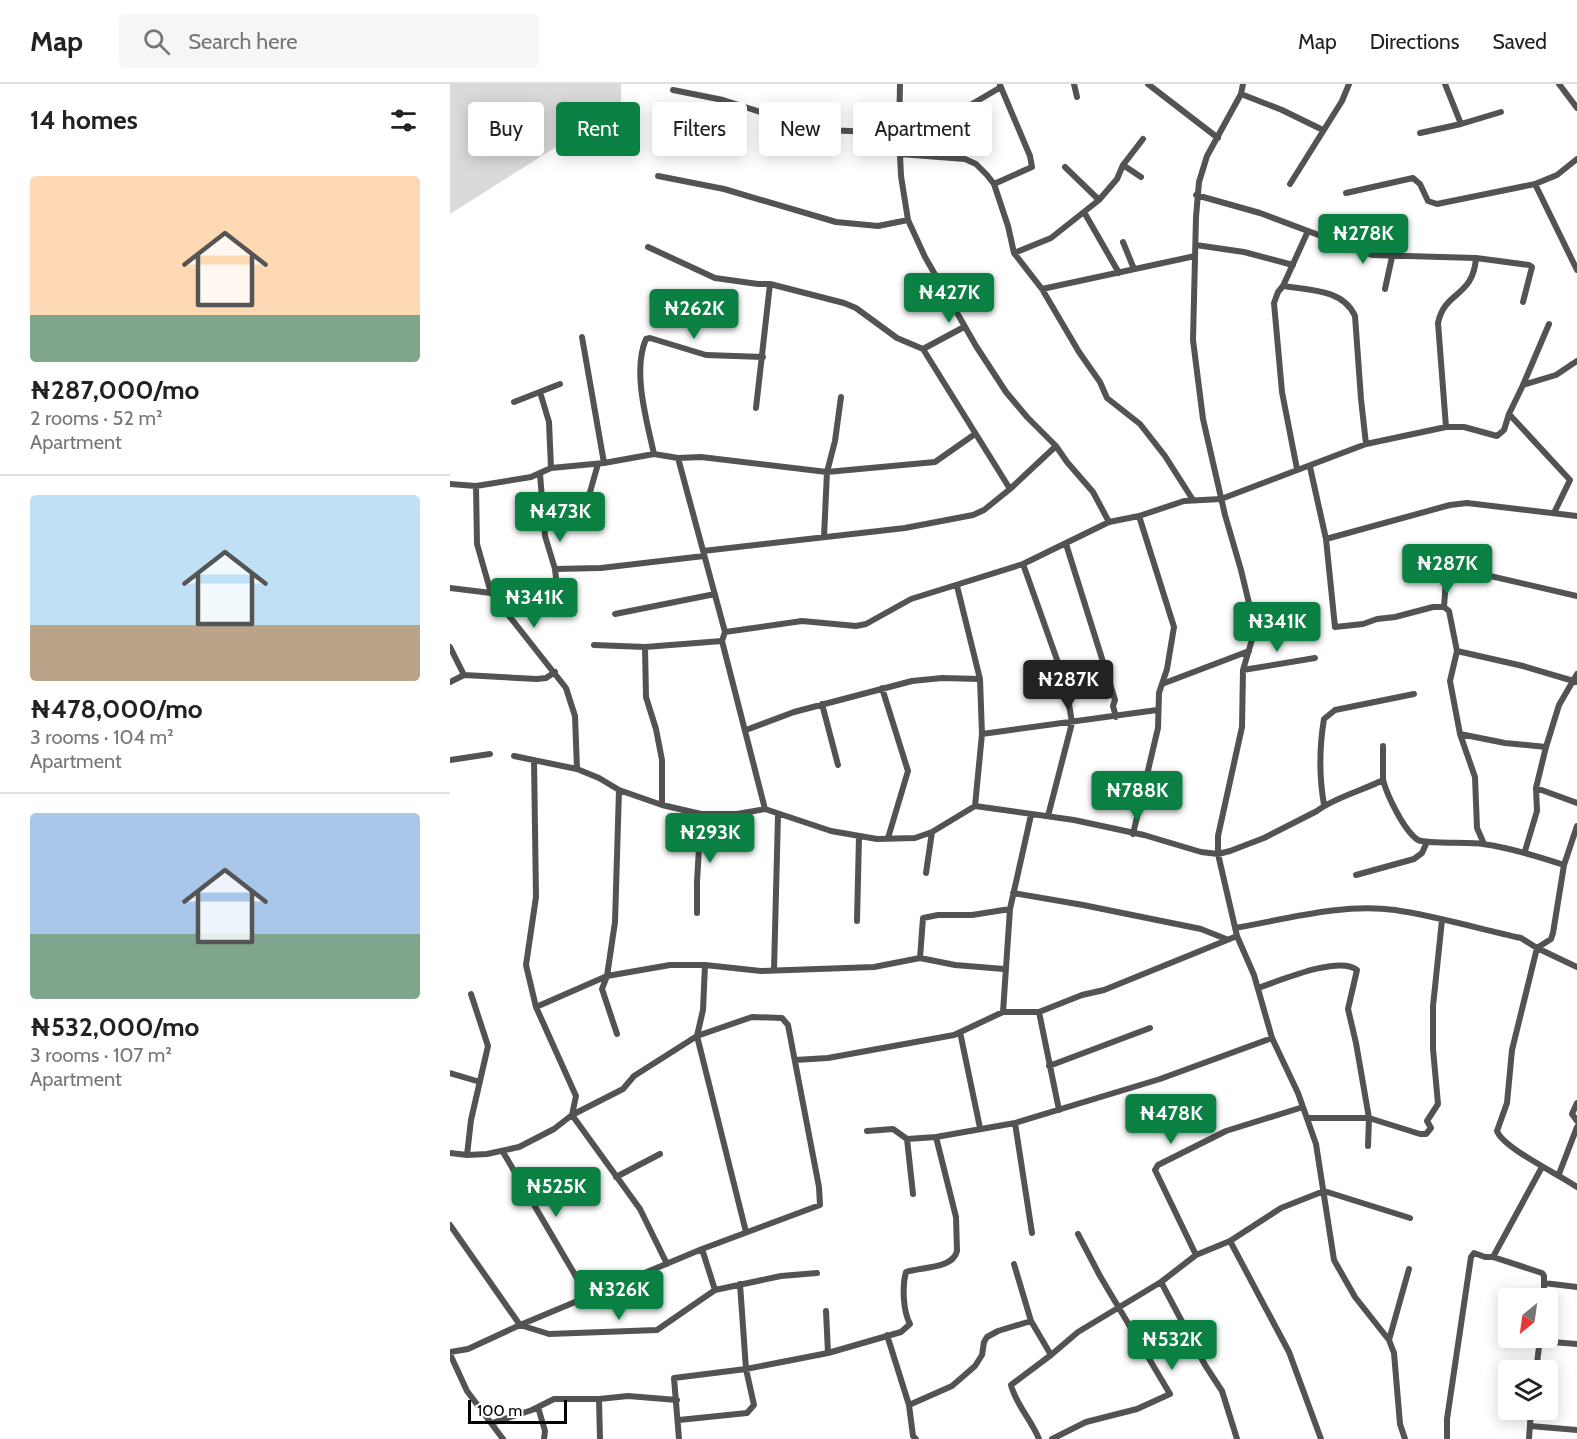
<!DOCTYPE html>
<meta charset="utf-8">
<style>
:root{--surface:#fff;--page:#f6f6f6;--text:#222;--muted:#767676;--line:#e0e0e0;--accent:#0b8043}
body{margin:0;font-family:Cabin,sans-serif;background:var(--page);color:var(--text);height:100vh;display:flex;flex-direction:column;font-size:22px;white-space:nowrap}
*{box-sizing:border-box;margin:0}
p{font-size:20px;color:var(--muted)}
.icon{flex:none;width:33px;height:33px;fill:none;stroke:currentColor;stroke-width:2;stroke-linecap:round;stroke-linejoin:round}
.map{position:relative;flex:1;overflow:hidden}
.sheet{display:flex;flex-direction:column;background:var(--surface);width:450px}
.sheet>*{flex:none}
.hud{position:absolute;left:18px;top:18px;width:570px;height:54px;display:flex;gap:12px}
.needle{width:39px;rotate:209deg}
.buttons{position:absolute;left:1048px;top:1204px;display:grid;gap:12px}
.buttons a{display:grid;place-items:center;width:60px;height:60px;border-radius:6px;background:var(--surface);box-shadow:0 3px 15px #0003;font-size:30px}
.scale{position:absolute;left:18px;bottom:15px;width:99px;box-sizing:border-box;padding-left:6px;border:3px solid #000;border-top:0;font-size:16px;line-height:21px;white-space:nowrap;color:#000;-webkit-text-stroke:4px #fff;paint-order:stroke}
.price{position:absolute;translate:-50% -51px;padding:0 14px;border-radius:6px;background:var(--accent);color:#fff;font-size:20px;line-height:39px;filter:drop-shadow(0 2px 3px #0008)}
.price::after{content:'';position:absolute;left:50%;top:36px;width:18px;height:14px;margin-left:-9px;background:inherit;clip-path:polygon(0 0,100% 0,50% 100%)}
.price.selected{background:#222;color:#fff}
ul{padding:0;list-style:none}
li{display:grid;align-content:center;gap:12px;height:318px;padding:0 30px}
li+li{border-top:2px solid var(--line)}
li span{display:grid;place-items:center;height:186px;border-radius:6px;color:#555}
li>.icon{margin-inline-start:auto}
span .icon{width:108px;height:108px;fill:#fffc;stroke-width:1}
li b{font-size:26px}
h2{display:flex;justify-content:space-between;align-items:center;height:72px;padding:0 30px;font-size:26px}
.pill{padding:0 21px;border-radius:6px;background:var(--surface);box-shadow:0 3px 15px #0003;font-size:21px;line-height:54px}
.pill.selected{background:var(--accent);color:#fff}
header{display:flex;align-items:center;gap:36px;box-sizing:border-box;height:84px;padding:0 30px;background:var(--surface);border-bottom:2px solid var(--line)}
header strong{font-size:28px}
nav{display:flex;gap:33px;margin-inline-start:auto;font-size:21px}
.search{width:420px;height:54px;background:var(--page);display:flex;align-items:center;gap:15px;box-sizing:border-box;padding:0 21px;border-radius:6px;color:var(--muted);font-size:22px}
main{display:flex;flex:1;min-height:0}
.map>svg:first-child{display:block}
.green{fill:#dadada}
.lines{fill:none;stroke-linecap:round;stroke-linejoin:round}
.street{stroke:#535353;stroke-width:6}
</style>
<header>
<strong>Map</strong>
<div class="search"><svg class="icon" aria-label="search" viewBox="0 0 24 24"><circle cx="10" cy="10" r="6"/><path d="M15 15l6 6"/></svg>Search here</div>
<nav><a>Map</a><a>Directions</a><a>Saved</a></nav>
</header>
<main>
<section class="sheet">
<h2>14 homes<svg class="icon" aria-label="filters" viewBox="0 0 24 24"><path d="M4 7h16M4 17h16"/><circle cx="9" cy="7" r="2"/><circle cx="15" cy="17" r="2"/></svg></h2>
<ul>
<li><span style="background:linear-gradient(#ffd9b3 75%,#7fa58c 0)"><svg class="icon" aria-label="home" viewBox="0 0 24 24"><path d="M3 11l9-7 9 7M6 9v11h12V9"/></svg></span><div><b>₦287,000/mo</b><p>2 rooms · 52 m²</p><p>Apartment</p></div></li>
<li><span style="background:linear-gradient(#bfe0f5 70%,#b9a48a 0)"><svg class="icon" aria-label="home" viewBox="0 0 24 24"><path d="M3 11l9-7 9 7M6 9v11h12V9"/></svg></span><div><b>₦478,000/mo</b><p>3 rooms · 104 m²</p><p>Apartment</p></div></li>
<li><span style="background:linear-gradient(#a9c7e8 65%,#7fa58c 0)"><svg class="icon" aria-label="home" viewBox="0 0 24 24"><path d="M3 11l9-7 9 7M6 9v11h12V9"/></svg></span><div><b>₦532,000/mo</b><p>3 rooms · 107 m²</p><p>Apartment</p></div></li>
</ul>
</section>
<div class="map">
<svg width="1127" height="1355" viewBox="0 0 1127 1355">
<rect width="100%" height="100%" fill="#fff"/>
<!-- green -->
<path class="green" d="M0,0H171V22L0,130Z"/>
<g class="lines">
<!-- street -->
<path class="street" d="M450,0L449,49L451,92L458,136L475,173L526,262L556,308L577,333L606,362L617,378L643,408L659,438
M624,0L627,13
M698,0L768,54
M793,0L791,10L757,72L749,98L746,133L743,256L753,335L775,431L791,486L804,540V549L793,586L792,643L768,752V770L787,852L804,891L822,954L848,1009L866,1060L884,1176L905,1213L939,1256L944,1269L950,1340L955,1355
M995,0L1011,40L1051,28
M1109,0L1127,24
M223,6L273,16L358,43L375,46L449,49L517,23L551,3
M791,10L832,26L873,46
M970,49L1011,40
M450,70L515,75L526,80L537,91L544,100L558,142L564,169L592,205L629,268L650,298L657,314L690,340L715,372L743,416
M673,81L691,93
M615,83L649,116
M208,92L274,105L386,138L428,142L458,136
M544,100L582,83L580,72L550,1
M840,100L892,17L899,0
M1085,100L1127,186
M896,109L963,94L970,100L978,117L987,120L1085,100L1107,91L1127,75
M746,111L810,129L922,171L1026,174L1079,181L1082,183L1073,218
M634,128L669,189
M673,158L684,185
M746,161L794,168L843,181
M198,163L265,194L308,200H320L394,219L406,224L447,254L473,265L514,243
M564,169L601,154L649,116L667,95L673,81L693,55
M833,202L858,147
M592,205L745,172
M935,205L942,173
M132,253L154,379
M473,265L560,405
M1073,301L1099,240
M90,308L99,338L101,384
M64,318L110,300
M306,324L320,200
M1059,330L1120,396L1104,429
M996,343L988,239C995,206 1023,214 1026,174
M204,370C197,338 182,287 196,255L200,254L256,271L313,273
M228,374L275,548L272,557L315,725
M148,380L140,408L148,436
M860,383L876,455L885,543L913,540L927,535L945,533L983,523H994L999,527L1007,567L1000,597L1010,650L1025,693L1027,744L1034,760
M847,385L832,308L824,219L828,208L833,202C859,206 893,205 905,232L911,315L916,360
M90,390L95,452L105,485L110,530
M0,400L26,402L81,393L101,384L154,379L204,370L228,374L251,373L377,388L485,378L525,350
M26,402L27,460L41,509L116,604L125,632L127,685
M374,453L377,388L385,357L391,313
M876,455L1000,421L1017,419L1127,432
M616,460L665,616L663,622L666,633
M253,467L455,444L523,431L534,426L560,405L606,362
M573,480L616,601L622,639L598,732
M105,485L151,484L254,472
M507,502L530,595L532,650L525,722
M0,504L41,509
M994,523L997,482L1127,512
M165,530L265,510
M275,548L352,537L406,542L416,540L461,515L573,480L659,438L689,432L734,417L771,415L916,360L996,343H1014L1047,352L1054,346L1059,330L1073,301L1106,291L1127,277
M144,561L195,563L272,557
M0,563L14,591
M195,563L196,613L206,645L212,676V721
M1007,567L1073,582L1127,598
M793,586L865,574
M0,598L14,591L87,595L96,594L105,588
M712,600L799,567
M432,604L458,687L438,754
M372,620L388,681
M296,646L344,628L462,597L492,594L530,595
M532,650L707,626
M1010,650L1055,659L1096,663
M933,662V696
M64,672L127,685L149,694L169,706L212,721L251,730H287L315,725L381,747L427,755L465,754L482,748L525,722L624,736L694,751L751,768L768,770L780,767L814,754L867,727C883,714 914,706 933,696C937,711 954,747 968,756C976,760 1020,758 1033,760C1061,764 1087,772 1114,781
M0,676L40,670
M84,676L86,813L76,881L86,923L126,1012L122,1031L190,1125L217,1180
M1086,704L1127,719
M874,721C869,692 869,665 874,635L885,626L964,610
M1127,742L1114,781L1103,849L1101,855L1087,864L1062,966L1057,1019L1047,1047C1053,1064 1110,1091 1127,1103
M683,750L708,644L709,609L717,585L724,543L689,432
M1075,767L1087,727L1086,704L1096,663L1109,621L1127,590
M476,789L482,748
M906,791L964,775L972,769L977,758
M563,809L633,821L751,845L776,855
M247,829V798L251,730
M407,837L409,752
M785,844C837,835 892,819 945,826C986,832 1030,845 1071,854L1087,864L1127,883
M470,874L505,881L554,885
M255,881L253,926L247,952L296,1148
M324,886L328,731
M808,904C829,897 889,871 907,886L898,925L906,959L919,1034L918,1062
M86,923L157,892L220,881H255L311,887L424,883L470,874L473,834L488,831H522L560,825
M553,928L560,825L581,731
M589,928L609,1026
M510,948L530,1044
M167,950L152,905L157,892L165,838L169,706
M345,976L378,974L504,951L553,928H589L632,911L654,906L787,852
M599,982L700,944
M0,989L30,998
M1127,1019L1122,1030L1127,1037
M857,1034H919L970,1050H976L981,1044L977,1037L988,1020L983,965V922L992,836
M565,1039L582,1149
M417,1047L443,1045L457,1055L486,1053L565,1039L710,995L822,954
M457,1055L463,1110
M53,1068L138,1213
M0,1069L17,1071L37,1070L69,1063L104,1045L122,1031L173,1005L184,992L247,952L302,933L332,934L338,941L369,1103L370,1121L252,1165L70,1241L18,1265L0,1268
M17,1071L21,1036L38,962L21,910
M1109,1090L1127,1043
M166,1093L210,1070
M0,1141L70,1241L99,1250L207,1246L265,1206L331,1192L367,1189
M780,1157L839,1268L871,1355
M252,1165L265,1206
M746,1171L705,1086L708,1081L776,1047L853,1023
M1043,1173L1092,1083
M564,1180L581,1237L601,1271
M711,1198L755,1281L772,1307L787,1355
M1094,1199L1127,1203
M376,1227L378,1269
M437,1251L459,1321L463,1352L466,1355
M939,1256L959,1185
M1090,1257L1127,1260
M0,1270L17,1307L53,1355
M1086,1287L1090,1255
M149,1315L150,1355
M459,1321L502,1302L525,1282L532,1271L534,1258L537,1253L548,1247L581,1237
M88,1323L95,1347L94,1355
M229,1336L297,1329L304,1321L296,1285L290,1200
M42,1339L82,1326L104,1315H149L178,1312L227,1316
M1080,1342L1127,1346
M229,1355L224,1294L296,1285L378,1269L451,1248L460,1240C453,1227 452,1202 456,1188C471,1183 503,1185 507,1167L506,1133L486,1053
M589,1355C581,1335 566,1321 561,1301L601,1271L628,1248L711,1198L746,1171L780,1157L831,1124L874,1107L960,1134
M602,1355L636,1338L687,1325L720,1310L650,1192L628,1150
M997,1355V1335L1021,1173L1024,1169L1035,1173H1043L1092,1189L1094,1192V1215
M1079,1355L1081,1326"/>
</g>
</svg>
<div class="buttons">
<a><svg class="needle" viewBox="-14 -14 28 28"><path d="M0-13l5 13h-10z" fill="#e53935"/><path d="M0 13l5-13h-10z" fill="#767676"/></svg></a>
<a><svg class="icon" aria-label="layers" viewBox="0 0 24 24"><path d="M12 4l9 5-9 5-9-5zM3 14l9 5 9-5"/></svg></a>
</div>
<div class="scale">100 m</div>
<b class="price" style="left:913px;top:181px">₦278K</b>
<b class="price" style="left:499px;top:240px">₦427K</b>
<b class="price" style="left:244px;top:256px">₦262K</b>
<b class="price" style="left:110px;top:459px">₦473K</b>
<b class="price" style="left:997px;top:511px">₦287K</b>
<b class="price" style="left:84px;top:545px">₦341K</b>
<b class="price" style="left:827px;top:569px">₦341K</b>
<b class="price selected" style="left:618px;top:627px">₦287K</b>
<b class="price" style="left:687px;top:738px">₦788K</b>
<b class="price" style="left:260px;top:780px">₦293K</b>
<b class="price" style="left:721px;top:1061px">₦478K</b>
<b class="price" style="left:106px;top:1134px">₦525K</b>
<b class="price" style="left:169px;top:1237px">₦326K</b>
<b class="price" style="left:722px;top:1287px">₦532K</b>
<div class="hud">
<a class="pill">Buy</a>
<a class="pill selected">Rent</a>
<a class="pill">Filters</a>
<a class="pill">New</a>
<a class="pill">Apartment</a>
</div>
</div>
</main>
